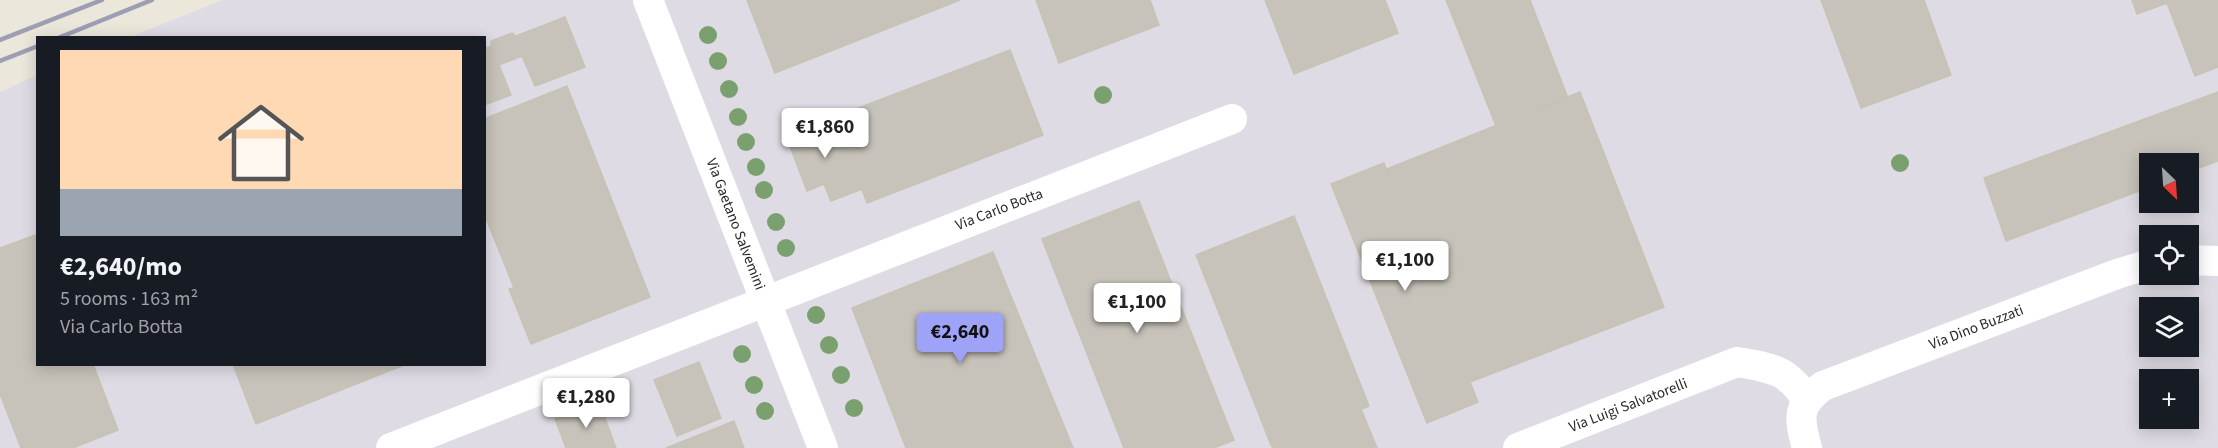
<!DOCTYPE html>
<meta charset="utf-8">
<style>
:root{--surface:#171b24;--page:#242831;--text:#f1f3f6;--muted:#9ea1a6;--accent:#9ea3f8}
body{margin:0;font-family:"Source Sans 3",sans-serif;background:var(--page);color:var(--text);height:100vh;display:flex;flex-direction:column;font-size:22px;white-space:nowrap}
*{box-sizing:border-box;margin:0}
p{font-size:20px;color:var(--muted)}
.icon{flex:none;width:33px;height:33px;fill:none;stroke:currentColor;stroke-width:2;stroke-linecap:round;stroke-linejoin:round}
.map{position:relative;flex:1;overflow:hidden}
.sheet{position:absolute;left:36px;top:36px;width:450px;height:330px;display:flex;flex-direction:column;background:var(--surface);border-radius:0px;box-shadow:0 3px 15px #0003}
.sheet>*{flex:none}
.needle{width:39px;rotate:155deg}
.fabs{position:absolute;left:2139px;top:153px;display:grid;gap:12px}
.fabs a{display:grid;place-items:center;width:60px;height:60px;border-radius:0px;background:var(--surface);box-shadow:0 3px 15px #0003;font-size:30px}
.price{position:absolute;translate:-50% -51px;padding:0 14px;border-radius:6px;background:#fff;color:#222;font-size:20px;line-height:39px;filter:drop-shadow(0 2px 3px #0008)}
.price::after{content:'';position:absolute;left:50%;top:36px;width:18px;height:14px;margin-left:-9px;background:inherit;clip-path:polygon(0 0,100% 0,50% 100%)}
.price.current{background:var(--accent);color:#111}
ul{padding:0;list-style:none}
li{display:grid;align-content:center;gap:12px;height:318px;padding:0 24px}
li span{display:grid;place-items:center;height:186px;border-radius:0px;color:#555}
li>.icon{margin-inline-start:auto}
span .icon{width:108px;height:108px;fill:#fffc;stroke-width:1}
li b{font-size:26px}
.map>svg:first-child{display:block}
.industrial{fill:#dfdbe4;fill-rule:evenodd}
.building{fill:#c7c3ba;stroke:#c7c3b4;stroke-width:1.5}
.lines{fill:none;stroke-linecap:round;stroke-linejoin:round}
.street{stroke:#fff;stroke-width:30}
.rail{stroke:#9d9eb4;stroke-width:4.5}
.tree{fill:#7ba070}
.labels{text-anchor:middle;stroke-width:6;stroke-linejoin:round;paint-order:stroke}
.street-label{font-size:15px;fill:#292929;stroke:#fff}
</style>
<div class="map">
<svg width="2218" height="448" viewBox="0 0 2218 448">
<rect width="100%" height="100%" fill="#ece7db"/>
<!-- industrial -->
<path class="industrial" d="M223,0H2218V448H0V92L37,75L38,364H484V38L130,37ZM2150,164H2188V202H2150ZM2150,236H2188V274H2150ZM2150,308H2188V346H2150ZM2150,380H2188V418H2150Z"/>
<!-- building -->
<path class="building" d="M747,0H960L775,73Z
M1036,0H1150L1159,25L1059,63Z
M1265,0H1385L1398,33L1294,74Z
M1446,0H1530L1568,98L1496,126Z
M1821,0H1924L1951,75L1861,108Z
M2132,0H2218V67L2195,76L2167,3L2137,14Z
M565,17L585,67L535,86L522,56L499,65L511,95L484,105V49L491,46V41L512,33L516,36Z
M1010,50L1043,135L867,203L835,117Z
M567,86L650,297L531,344L509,289L514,288L484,213V119Z
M1580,92L1664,307L1470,382L1387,169Z
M2218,92V161L2188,172V164H2150V187L2006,241L1984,178Z
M835,117L862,189L831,201L824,184L807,191L786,136Z
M1384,163L1478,402L1427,423L1331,184Z
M1139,201L1234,440L1214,448H1124L1042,239Z
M1294,216L1369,406L1271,445L1196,255Z
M38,234V364H93L118,430L73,448H21L0,394V248Z
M993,252L1073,448H906L852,308Z
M699,362L721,418L677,436L654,380Z
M233,364H404V365L256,424Z
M599,402L616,448H566L555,419Z
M1361,409L1377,448H1273L1271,445Z
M734,421L744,448H666Z"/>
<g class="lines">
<!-- street -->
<path class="street" d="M648,0L823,448
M2188,260L2218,261
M391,448L1232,119
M1518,448L1737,362C1772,368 1787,369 1807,400
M1807,448C1799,419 1796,405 1823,386L2117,274L2150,264"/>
<!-- rail -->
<path class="rail" d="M58,38L152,0
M0,40L102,0
M0,61L38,46"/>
</g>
<!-- trees -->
<g class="tree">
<circle cx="708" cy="35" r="9"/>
<circle cx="718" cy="61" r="9"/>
<circle cx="729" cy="89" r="9"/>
<circle cx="1103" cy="95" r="9"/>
<circle cx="738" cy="117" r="9"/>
<circle cx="746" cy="142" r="9"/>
<circle cx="1900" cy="163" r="9"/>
<circle cx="756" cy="167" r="9"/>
<circle cx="764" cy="190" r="9"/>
<circle cx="776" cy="222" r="9"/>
<circle cx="786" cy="248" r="9"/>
<circle cx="816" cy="315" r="9"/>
<circle cx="829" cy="345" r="9"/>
<circle cx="742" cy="354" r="9"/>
<circle cx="841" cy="375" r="9"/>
<circle cx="754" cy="385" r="9"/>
<circle cx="854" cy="408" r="9"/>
<circle cx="765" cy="411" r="9"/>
</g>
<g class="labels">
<!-- street labels -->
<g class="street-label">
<text transform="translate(999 209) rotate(-21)" y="5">Via Carlo Botta</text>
<text transform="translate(736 224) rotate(69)" y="5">Via Gaetano Salvemini</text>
<text transform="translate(1976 327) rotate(-21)" y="5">Via Dino Buzzati</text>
<text transform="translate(1628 405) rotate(-21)" y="5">Via Luigi Salvatorelli</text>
</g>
</g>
</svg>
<div class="fabs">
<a><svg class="needle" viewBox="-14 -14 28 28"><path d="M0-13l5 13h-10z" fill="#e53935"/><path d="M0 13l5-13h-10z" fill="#9ea1a6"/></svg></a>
<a><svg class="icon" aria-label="locate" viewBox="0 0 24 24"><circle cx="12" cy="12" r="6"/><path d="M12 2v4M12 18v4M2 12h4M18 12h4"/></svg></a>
<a><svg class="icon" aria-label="layers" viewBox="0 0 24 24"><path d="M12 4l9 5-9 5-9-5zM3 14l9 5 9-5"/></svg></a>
<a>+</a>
</div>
<b class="price" style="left:825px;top:159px">€1,860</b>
<b class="price" style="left:1405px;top:292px">€1,100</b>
<b class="price" style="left:1137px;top:334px">€1,100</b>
<b class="price current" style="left:960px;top:364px">€2,640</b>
<b class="price" style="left:586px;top:429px">€1,280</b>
<section class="sheet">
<ul>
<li><span style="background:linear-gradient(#ffd9b3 75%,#9aa5b1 0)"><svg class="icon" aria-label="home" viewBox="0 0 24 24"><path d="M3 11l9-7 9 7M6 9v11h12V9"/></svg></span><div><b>€2,640/mo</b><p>5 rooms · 163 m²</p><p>Via Carlo Botta</p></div></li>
</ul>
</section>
</div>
